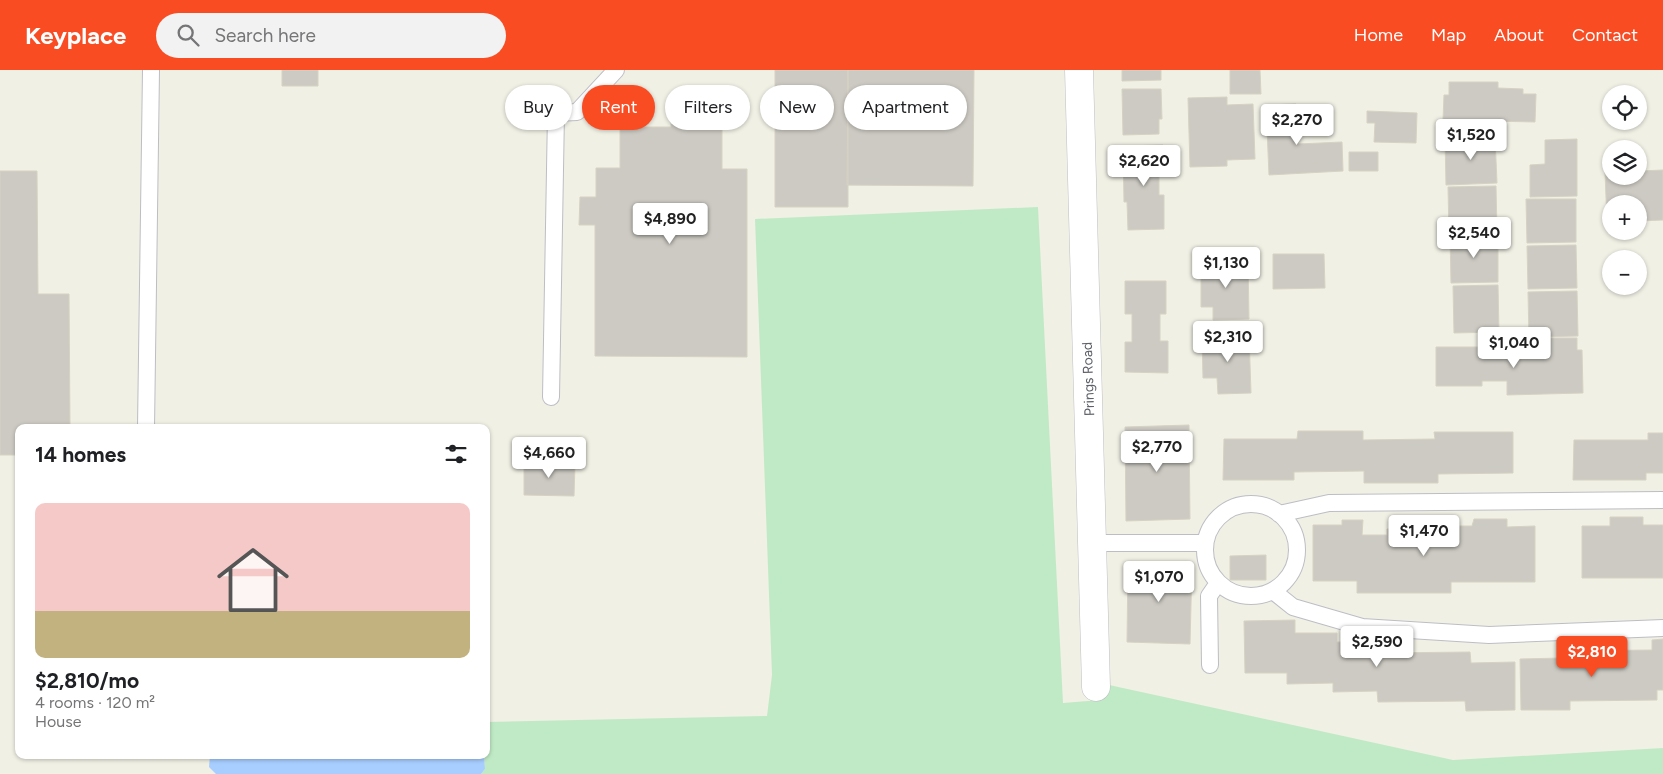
<!DOCTYPE html>
<meta charset="utf-8">
<style>
:root{--surface:#fff;--page:#f2f2f2;--text:#202124;--muted:#757577;--line:#e0e0e0;--accent:#f94c23}
body{margin:0;font-family:Figtree,sans-serif;background:var(--page);color:var(--text);height:100vh;display:flex;flex-direction:column;font-size:19px;white-space:nowrap}
*{box-sizing:border-box;margin:0}
p{font-size:16px;color:var(--muted)}
.icon{flex:none;width:28px;height:28px;fill:none;stroke:currentColor;stroke-width:2;stroke-linecap:round;stroke-linejoin:round}
.map{position:relative;flex:1;overflow:hidden}
.sheet{position:absolute;left:15px;top:354px;width:475px;height:335px;display:flex;flex-direction:column;background:var(--surface);border-radius:10px;box-shadow:0 1px 4px #0004}
.sheet>*{flex:none}
.banner{position:absolute;left:505px;top:15px;width:475px;height:45px;display:flex;gap:10px}
.fabs{position:absolute;left:1602px;top:15px;display:grid;gap:10px}
.fabs a{display:grid;place-items:center;width:45px;height:45px;border-radius:50%;background:var(--surface);box-shadow:0 1px 4px #0004;font-size:25px}
.price{position:absolute;translate:-50% -42px;padding:0 11px;border-radius:5px;background:#fff;color:#222;font-size:16px;line-height:32px;filter:drop-shadow(0 1px 2px #0008)}
.price::after{content:'';position:absolute;left:50%;top:30px;width:15px;height:11px;margin-left:-8px;background:inherit;clip-path:polygon(0 0,100% 0,50% 100%)}
.price.active{background:var(--accent);color:#fff}
ul{padding:0;list-style:none}
li{display:grid;align-content:center;gap:10px;height:265px;padding:0 20px}
li+li{border-top:1px solid var(--line)}
li span{display:grid;place-items:center;height:155px;border-radius:10px;color:#555}
li>.icon{margin-inline-start:auto}
span .icon{width:90px;height:90px;fill:#fffc;stroke-width:1}
li b{font-size:21px}
h2{display:flex;justify-content:space-between;align-items:center;height:60px;padding:0 20px;font-size:21px}
.tag{padding:0 18px;border-radius:22px;background:var(--surface);box-shadow:0 1px 4px #0004;font-size:18px;line-height:45px}
.tag.active{background:var(--accent);color:#fff}
header{display:flex;align-items:center;gap:30px;box-sizing:border-box;height:70px;padding:0 25px;background:var(--accent);color:#fff}
header strong{font-size:24px}
nav{display:flex;gap:28px;margin-inline-start:auto;font-size:18px}
.search{width:350px;height:45px;background:var(--page);display:flex;align-items:center;gap:12px;box-sizing:border-box;padding:0 18px;border-radius:28px;color:var(--muted);font-size:19px}
.map>svg:first-child{display:block}
.green{fill:#c0eac5}
.water{fill:#a7ceff}
.building{fill:#cccac2;stroke:#d6d2c3}
.lines{fill:none;stroke-linecap:round;stroke-linejoin:round}
.service-casing{stroke:#bdbec5;stroke-width:18}
.minor-casing{stroke:#bdbec5;stroke-width:29}
.service{stroke:#fff;stroke-width:16}
.minor{stroke:#fff;stroke-width:28}
.labels{text-anchor:middle;stroke-width:4;stroke-linejoin:round;paint-order:stroke}
.street-label{font-size:14px;fill:#5d6067;stroke:#fff}
</style>
<header>
<strong>Keyplace</strong>
<div class="search"><svg class="icon" aria-label="search" viewBox="0 0 24 24"><circle cx="10" cy="10" r="6"/><path d="M15 15l6 6"/></svg>Search here</div>
<nav><a>Home</a><a>Map</a><a>About</a><a>Contact</a></nav>
</header>
<div class="map">
<svg width="1663" height="704" viewBox="0 0 1663 704">
<rect width="100%" height="100%" fill="#f1f0e5"/>
<!-- green -->
<path class="green" d="M1038,137L1063,633L1100,630V613L1453,690L1663,678V704H481L485,699L484,685H486V652L767,646L772,605L755,149Z"/>
<!-- water -->
<path class="water" d="M210,685H484L485,699L481,704H216L209,697Z"/>
<!-- building -->
<path class="building" d="M282,0H318V16H282Z
M775,0H848V137H775Z
M848,0H974L973,116L847,115Z
M1122,0H1161V10L1122,11Z
M1230,0H1260L1261,24H1230Z
M1449,12H1498V18L1523,19V24H1536L1535,52L1443,50L1444,25H1449Z
M1122,19H1161L1162,49H1159V64L1123,65Z
M1227,27V35L1253,34L1255,89L1227,90V96L1190,97L1188,28Z
M1296,34L1298,74L1342,72L1343,101L1269,105L1266,35Z
M1367,41L1417,43L1416,73L1374,72L1375,53H1367Z
M671,46H722V99H747V287L595,286V155H579L580,127H596V98H620V57H671Z
M1495,67L1497,113L1446,115L1445,69Z
M1577,69V126L1530,127V95L1545,94V70Z
M1163,75V104H1159V125H1164V159L1128,160L1127,132H1124L1123,76Z
M1349,82H1378V101H1349Z
M1663,100V150L1639,151V134H1611V151L1607,152L1605,102H1611V106H1639V101Z
M0,101H37L38,224H69L70,358H19V385H0Z
M1496,116L1497,162L1449,163L1448,117Z
M1526,129H1576V172L1527,173Z
M1498,165V212L1451,213L1450,166Z
M1576,175L1577,218L1528,219L1527,176Z
M1273,184H1324L1325,218L1273,219Z
M1248,191L1249,249L1213,250V237H1201V192Z
M1125,211H1166V244H1160V271H1168V303L1125,302V272H1132V244H1125Z
M1498,215L1499,262L1454,263L1453,216Z
M1577,221L1578,266L1529,267L1528,222Z
M1249,265L1251,323L1218,324L1217,308H1203L1202,267Z
M1548,268H1577V280H1582L1583,323L1507,325V311H1482V316H1436V277H1483V280H1509V289H1546Z
M1189,355L1190,449L1126,451L1125,357Z
M1298,361H1363V370L1435,369L1434,362H1513V403L1438,404V413H1364V401L1294,402V410H1223L1224,369H1297Z
M1648,363H1663V403H1646V410H1573L1574,370H1648Z
M524,393L575,394L574,426L524,425Z
M1610,447H1643V455H1663V508H1582V456H1610Z
M1474,449H1507V457L1535,456V512H1451V523H1357V511H1313V455H1342V450H1363L1362,465H1387V459L1420,458V465H1443V456H1472Z
M1266,485V510H1230V486Z
M1128,493L1192,494L1190,574L1127,572Z
M1295,550V563H1337V572H1382V583L1470,582L1471,593L1515,592V640L1466,641L1465,631L1378,632L1377,621L1333,622V613L1287,614V603H1245L1244,551Z
M1663,569V620H1657V630L1570,631V640H1521L1520,589L1561,588V581L1652,580V570Z"/>
<g class="lines">
<defs>
<path id="service" d="M551,327L556,43L577,42L616,0
M146,358L151,0
M1205 480a46 46 0 1 1 92 0a46 46 0 1 1-92 0Z
M1279,444L1329,433L1663,430
M1092,473H1205
M1273,521L1293,537L1362,557L1489,565L1663,558
M1210,595L1209,526L1218,513"/>
<path id="minor" d="M1079,0L1096,617"/>
</defs>
<!-- service casing -->
<use href="#service" class="service-casing"/>
<!-- minor casing -->
<use href="#minor" class="minor-casing"/>
<!-- service -->
<use href="#service" class="service"/>
<!-- minor -->
<use href="#minor" class="minor"/>
</g>
<g class="labels">
<!-- street labels -->
<g class="street-label">
<text transform="translate(1088 309) rotate(-92)" y="5">Prings Road</text>
</g>
</g>
</svg>
<div class="fabs">
<a><svg class="icon" aria-label="locate" viewBox="0 0 24 24"><circle cx="12" cy="12" r="6"/><path d="M12 2v4M12 18v4M2 12h4M18 12h4"/></svg></a>
<a><svg class="icon" aria-label="layers" viewBox="0 0 24 24"><path d="M12 4l9 5-9 5-9-5zM3 14l9 5 9-5"/></svg></a>
<a>+</a>
<a>−</a>
</div>
<b class="price" style="left:1297px;top:76px">$2,270</b>
<b class="price" style="left:1471px;top:91px">$1,520</b>
<b class="price" style="left:1144px;top:117px">$2,620</b>
<b class="price" style="left:670px;top:175px">$4,890</b>
<b class="price" style="left:1474px;top:189px">$2,540</b>
<b class="price" style="left:1226px;top:219px">$1,130</b>
<b class="price" style="left:1228px;top:293px">$2,310</b>
<b class="price" style="left:1514px;top:299px">$1,040</b>
<b class="price" style="left:1157px;top:403px">$2,770</b>
<b class="price" style="left:549px;top:409px">$4,660</b>
<b class="price" style="left:1424px;top:487px">$1,470</b>
<b class="price" style="left:1159px;top:533px">$1,070</b>
<b class="price" style="left:1377px;top:598px">$2,590</b>
<b class="price active" style="left:1592px;top:608px">$2,810</b>
<div class="banner">
<a class="tag">Buy</a>
<a class="tag active">Rent</a>
<a class="tag">Filters</a>
<a class="tag">New</a>
<a class="tag">Apartment</a>
</div>
<section class="sheet">
<h2>14 homes<svg class="icon" aria-label="filters" viewBox="0 0 24 24"><path d="M4 7h16M4 17h16"/><circle cx="9" cy="7" r="2"/><circle cx="15" cy="17" r="2"/></svg></h2>
<ul>
<li><span style="background:linear-gradient(#f6c9c9 70%,#c2b280 0)"><svg class="icon" aria-label="home" viewBox="0 0 24 24"><path d="M3 11l9-7 9 7M6 9v11h12V9"/></svg></span><div><b>$2,810/mo</b><p>4 rooms · 120 m²</p><p>House</p></div></li>
</ul>
</section>
</div>
